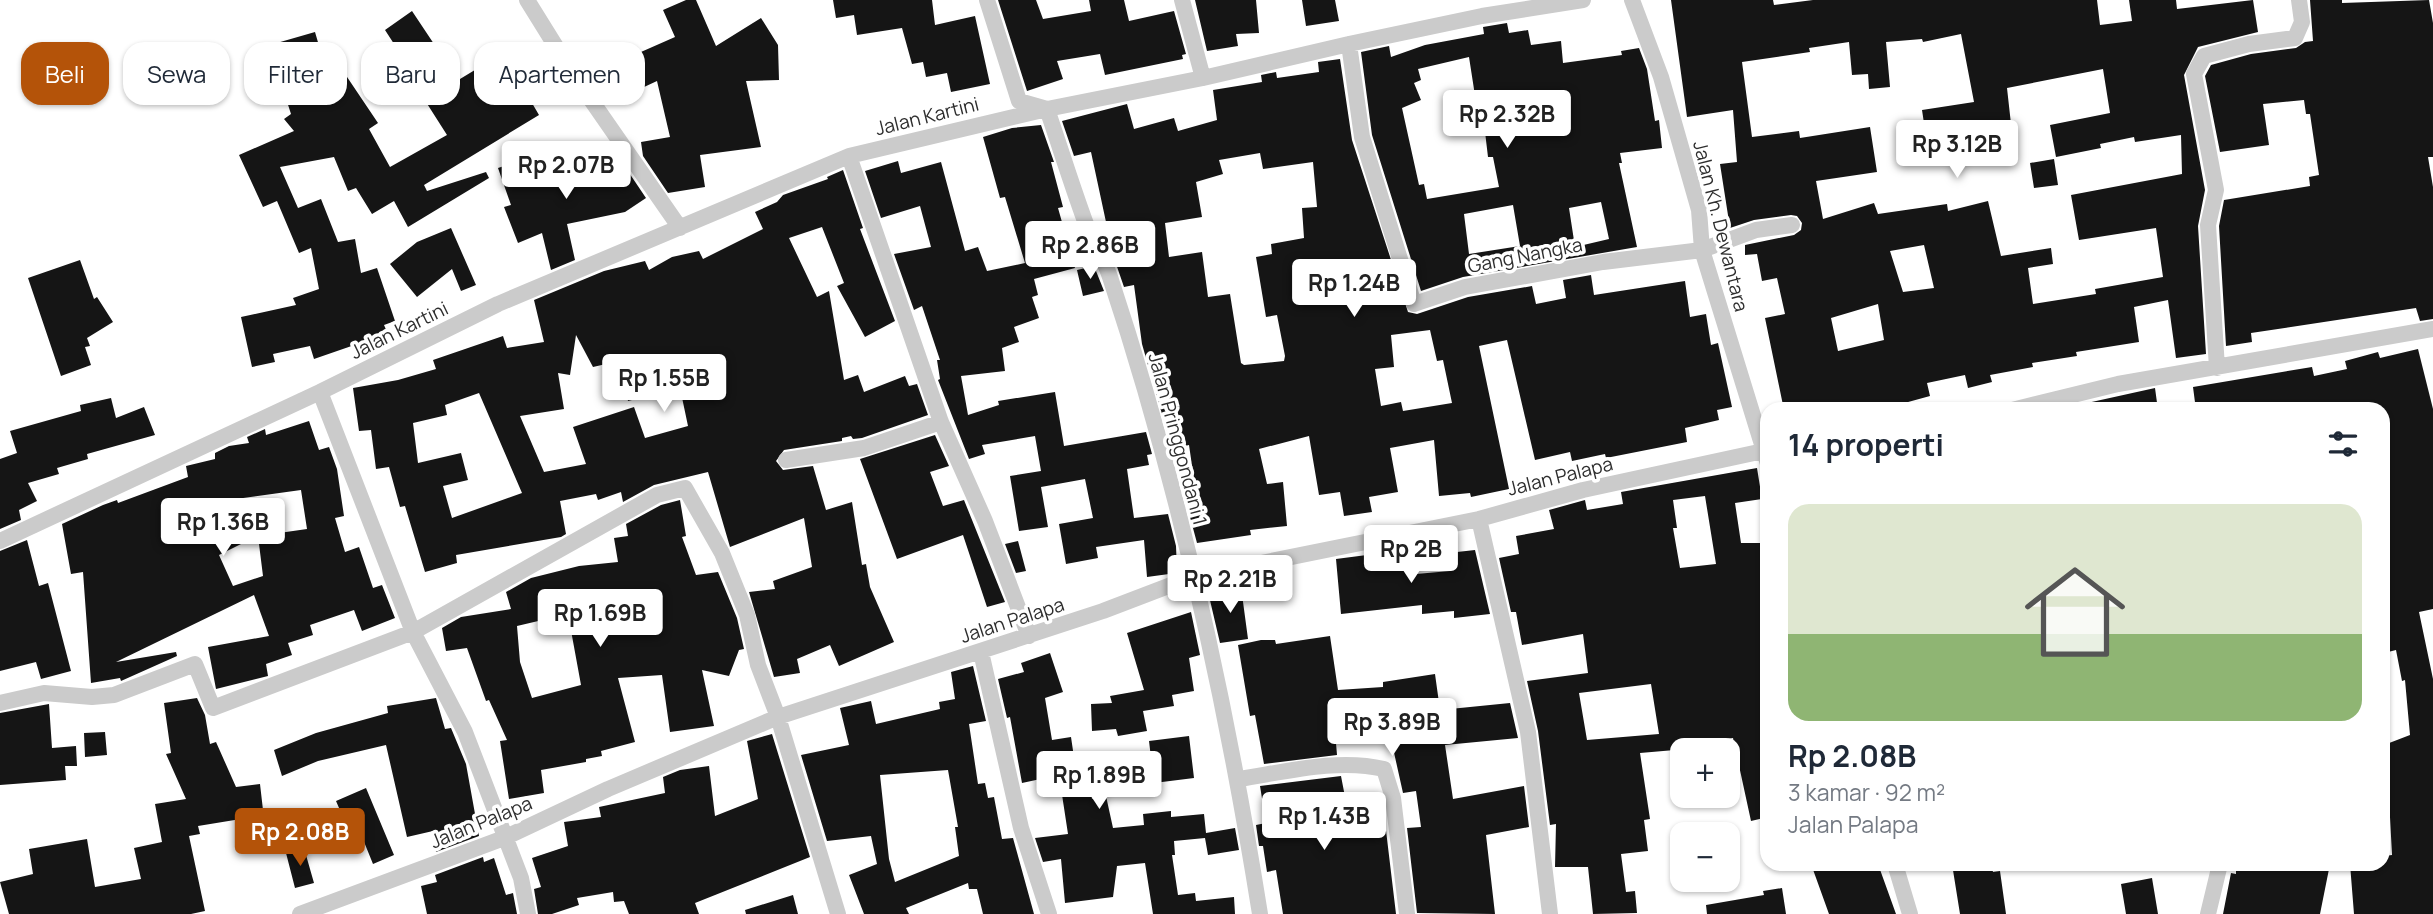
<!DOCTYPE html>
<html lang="id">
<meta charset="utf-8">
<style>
:root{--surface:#fff;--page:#f2f2f3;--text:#1f2937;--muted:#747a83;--line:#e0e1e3;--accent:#b45309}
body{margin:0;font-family:Manrope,sans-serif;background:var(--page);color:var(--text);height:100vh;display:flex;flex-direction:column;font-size:26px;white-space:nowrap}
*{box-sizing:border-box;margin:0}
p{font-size:23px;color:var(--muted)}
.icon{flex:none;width:38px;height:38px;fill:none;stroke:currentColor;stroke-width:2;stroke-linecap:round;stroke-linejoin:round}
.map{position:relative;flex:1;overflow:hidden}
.details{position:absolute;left:1760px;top:402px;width:630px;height:469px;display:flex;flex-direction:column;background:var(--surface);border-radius:21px;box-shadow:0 2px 5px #0004}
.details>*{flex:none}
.hud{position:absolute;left:21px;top:42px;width:665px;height:63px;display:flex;gap:14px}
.fabs{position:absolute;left:1670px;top:738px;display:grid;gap:14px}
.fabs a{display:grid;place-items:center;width:70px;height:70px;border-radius:14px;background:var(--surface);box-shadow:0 2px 5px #0004;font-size:35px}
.price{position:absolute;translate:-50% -60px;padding:0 16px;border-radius:7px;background:#fff;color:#222;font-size:23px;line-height:46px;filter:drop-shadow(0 2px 4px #0008)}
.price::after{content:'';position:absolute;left:50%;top:42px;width:21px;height:16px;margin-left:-10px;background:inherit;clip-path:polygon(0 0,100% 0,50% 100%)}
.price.on{background:var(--accent);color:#fff}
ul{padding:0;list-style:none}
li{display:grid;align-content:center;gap:14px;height:371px;padding:0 28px}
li+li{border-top:2px solid var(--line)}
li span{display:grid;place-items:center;height:217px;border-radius:21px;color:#555}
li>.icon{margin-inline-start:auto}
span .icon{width:126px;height:126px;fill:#fffc;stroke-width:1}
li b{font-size:30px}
h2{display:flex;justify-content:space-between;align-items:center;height:84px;padding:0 28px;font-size:30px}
.pill{padding:0 24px;border-radius:21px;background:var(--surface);box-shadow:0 2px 5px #0004;font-size:24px;line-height:63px}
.pill.on{background:var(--accent);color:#fff}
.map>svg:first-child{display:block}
.building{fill:#151515;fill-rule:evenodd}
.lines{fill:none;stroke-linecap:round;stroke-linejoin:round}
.minor{stroke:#cbcbcb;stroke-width:16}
.labels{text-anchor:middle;stroke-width:7;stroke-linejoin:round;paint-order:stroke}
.street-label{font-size:19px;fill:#2e2e2e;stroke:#fff}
</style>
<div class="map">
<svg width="2433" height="914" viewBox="0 0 2433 914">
<rect width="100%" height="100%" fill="#fff"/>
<!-- building -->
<path class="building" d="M686,0H696L716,46L761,18L778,45L779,80L746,81L761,147L700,155L705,187L668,193L643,156L641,142L670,137L657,81L629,94L624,84L609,91L600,70L675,37L663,10Z
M833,0H932L935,25L975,16L990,84L951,92L947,73L926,77L923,62L912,64L902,28L857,35L854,15L836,18Z
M998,0H1036L1043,19L1091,11L1089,0H1124L1129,21L1174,11L1186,54L1182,55L1183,59L1105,75L1100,54L1057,61L1063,79L1027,91Z
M1195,0H1256L1259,33L1236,34L1238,46L1207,51Z
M1302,0H1335L1339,21L1306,26Z
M1671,0H1773L1774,5L1813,0H2097L2100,25L2132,21L2129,0H2176L2177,9L2253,0L2258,32L2198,47L2184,75L2205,190L2198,226L2206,354L2176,358L2168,300L2134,307L2139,342L2076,352L2077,356L2032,363L2033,367L1990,375L1992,382L1968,388L1965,375L1927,383L1930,396L1879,410H1784L1765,318L1785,314L1777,278L1762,281L1757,254L1745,255V245L1794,235L1801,230L1802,223L1797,216L1791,215L1754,220L1730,228L1720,164L1737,162L1733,110L1687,117ZM1961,34L1974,102L1922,110L1930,163L1954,157L2014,151L2007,88L2103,69L2110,113L2050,125L2056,157L2101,148L2100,144L2134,137L2135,142L2181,135L2182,174L2071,195L2079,240L2156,228L2163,277L2095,289L2096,294L2033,304L2028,268L2053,264L2051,248L2001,256L1988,201L1948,211L1947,204L1878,214L1874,203L1823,219L1816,181L1877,172L1870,127L1800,138L1799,131L1752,137L1742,62L1810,52L1809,48L1849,42L1852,75L1868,74L1869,89L1890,87L1886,42L1922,39L1923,42ZM1924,245L1934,288L1903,292L1890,251ZM1878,304L1884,340L1838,351L1831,318Z
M2310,0H2342V3L2429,0L2433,23V157H2428L2433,187V319L2420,321L2416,308L2251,333L2252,342L2226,346L2219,226L2224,200L2310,186L2309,177L2319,175L2310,114H2306L2304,100L2263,104L2269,145L2220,152L2205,76L2211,65L2251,54L2296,48L2305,42L2313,41Z
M412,11L436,47L440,44L460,79L498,56L514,87L545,63L560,83L532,103L539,115L424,185L427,191L486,172L489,178L408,227L394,201L372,214L356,188L348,191L334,157L280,167L298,208L321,199L338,242L355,239L361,273L377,268L395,321L384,325L391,341L371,351L366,341L314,359L310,346L273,354L275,362L252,367L241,317L296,305L293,298L319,289L311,248L299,253L277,201L263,207L239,155L294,131L284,119L291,114L281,83L267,87L256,49L315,32L329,80L343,71L378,123L369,129L390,167L447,135L403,66L407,64L385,30Z
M1507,23L1509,33L1528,30L1531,45L1561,41L1563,63L1622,55L1621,51L1639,48L1647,69L1655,121L1659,120L1662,148L1620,153L1622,163H1619L1637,247L1463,277L1421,291L1372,135L1361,52L1389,46L1391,57L1425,45L1484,34L1483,27ZM1469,57L1478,115H1483L1488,157H1493L1499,187L1427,199L1424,184L1419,185L1402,108L1421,100L1414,83L1421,80L1418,69ZM1601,202L1609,239L1575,247L1569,208ZM1513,205L1520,246L1469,254L1464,214Z
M1340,59L1352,140L1408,312L1417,314L1468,297L1532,286L1536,304L1566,298L1563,280L1591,275L1594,295L1685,281L1690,317L1706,314L1711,345L1718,343L1732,407L1717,410L1719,420L1685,428L1687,442L1606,458L1605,454L1572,461L1570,452L1535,460L1507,340L1479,346L1509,489L1471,497L1470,493L1439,496L1434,440L1390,448L1398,492L1369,497L1372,512L1344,516L1340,492L1319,495L1309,436L1259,449L1267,484L1283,482L1287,526L1250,530L1251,535L1197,543L1186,502L1197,500L1189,445L1172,449L1142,344L1134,285L1124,287L1114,258L1109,222H1106L1091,152L1074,156L1062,121L1127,104L1134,129L1174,118L1178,131L1217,120L1213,90L1262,82L1261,75L1276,72L1277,78L1319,72L1318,62ZM1260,153L1263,169L1313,162L1317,207L1302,208L1304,238L1271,244L1272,254L1256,257L1266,317L1277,315L1285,356L1284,361L1244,365L1241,363L1230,294L1208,297L1202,252L1169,257L1165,223L1202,217L1196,182L1223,174L1219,160ZM1430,330L1437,361L1443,360L1452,403L1403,411L1401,402L1381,406L1375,369L1394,367L1391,335Z
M1041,125L1054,162H1051L1063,207L1058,208L1075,268L1034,279L1038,295L1032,297L1039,318L1014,327L1019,342L1002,348L1005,371L961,376L968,415L999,405L998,401L1055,392L1064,446L1146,432L1152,454L1147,455L1149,465L1127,469L1134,518L1168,514L1176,546L1177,571L1169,574L1147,577L1144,540L1096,547L1098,558L1066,564L1059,524L1093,518L1085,479L1041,487L1048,527L1019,531L1010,476L1041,471L1035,436L982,445L985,454L969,459L938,380L940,379L937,360H940L922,306L914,310L894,254L931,247L920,206L881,218L865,171L898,161L901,173L941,162L965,251L978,247L987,271L1025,263L1005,197L1000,198L983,137L1012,128Z
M611,146L646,198L625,212L567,224L575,260L551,270L542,233L518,243L504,207L511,205L498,168L530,157L540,186L595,173L588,161Z
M2054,159L2058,185L2034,188L2030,163Z
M843,170L863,228L860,229L895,321L865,337L837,286L844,283L822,227L789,238L817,297L829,291L844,380L858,375L864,392L905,376L909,386L917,384L928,415L862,438L853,439L851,436L842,438V441L784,450L776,461L783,470L813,466L826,510L852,502L862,565L866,564L870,587L894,642L839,666L830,645L797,659L800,673L774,677L749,592L775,589L773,581L812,567L804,518L730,547L708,472L654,485L623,502L621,492L598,500L596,494L560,501L566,534L561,537L456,555L457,563L425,572L405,506L400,507L389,467L376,469L371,430L359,431L353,388L398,380L436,369L433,360L503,336L507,348L544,342L534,300L604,271L645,261L649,270L672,257L699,251L703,259L763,229L755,212L777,202L783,195L828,179L827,177ZM576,335L593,367L619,361L628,401L680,388L688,426L645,438L634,407L573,427L586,464L544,472L520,416L564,409L558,373L570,375ZM479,393L522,493L452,518L443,486L468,480L461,453L418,463L413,423L447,415L445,405Z
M451,228L476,285L461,291L452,269L417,297L390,264L417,242Z
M80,260L94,299L97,297L113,322L87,338L90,346L85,347L91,365L61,376L28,278Z
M1094,266L1104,291L1083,296L1077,270Z
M2418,349L2433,409V609L2419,612L2433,679V914H2354L2350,864H2384V856L2392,855L2389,798L2384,801V745L2410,735L2405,680L2402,681L2396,650L2384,653V410H2196L2193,387L2312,367L2314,376L2347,369L2345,361L2378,352L2380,358Z
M2155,388L2158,410H2069V407Z
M111,398L116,418L144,407L155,435L87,454L88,459L57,468L59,474L28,483L37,501L19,510L21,520L0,529V459L17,453L10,431L81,411L80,405Z
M309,421L319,450L329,447L337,469L344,516L335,518L345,552L359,547L373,588L382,585L395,618L362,631L354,610L310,625L313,635L288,643L292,655L266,664L268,676L216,689L208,647L269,636L254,595L116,662L176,652L177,656L121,681L120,678L91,683L83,572L71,574L62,524L103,505L117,500L118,503L188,477L186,466L215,459V453L229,446L249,443L247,437L265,429L266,435ZM301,490L307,529L258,536L263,576L233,586L219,555L251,539L236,499Z
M935,435L949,466L930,472L943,506L964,500L1005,602L987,607L963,535L897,559L860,459Z
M1757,468L1762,499L1735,503L1741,543H1768V817L1751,821L1733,738L1697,743L1698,748L1640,753L1650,819L1644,820L1648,851L1621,854L1626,892L1635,891L1637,913L1593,914L1588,867H1555L1556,824L1550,825L1538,731L1527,681L1588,673L1583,634L1522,645L1516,612H1511L1499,558L1519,554L1516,536L1554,529L1549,510L1585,500L1587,510L1623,504L1621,492ZM1705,496L1716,564L1680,568L1673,528H1677L1673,500ZM1651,684L1659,734L1587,740L1579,693Z
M680,500L686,536L682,537L696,575L718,572L737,618L744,649L739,650L729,676L702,670L714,726L670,732L662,675L618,678L635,742L601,751L602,756L586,759V762L541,770L544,793L509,799L500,741L507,740L489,700L486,701L467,648L446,651L442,628L461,617L511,609L506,592L531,578L579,566L618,562L614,538L628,536L626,524L661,505ZM568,614L581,685L532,698L520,662L517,626Z
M27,540L39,586L48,583L71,671L41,679L36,662L0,671V551Z
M1018,541L1026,571L1016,573L1005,544Z
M1413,549L1416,574L1450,571L1448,553L1475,550L1490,614L1454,618V611L1422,614V605L1341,614L1336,559Z
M1241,587L1248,639L1220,643L1209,596L1218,595L1217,591Z
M1191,612L1200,655L1189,658L1194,691L1172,695L1174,706L1143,711L1147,731L1118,736L1116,729L1092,731L1091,704L1112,703L1110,696L1144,690L1127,633Z
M1330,636L1338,690L1383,687V682L1435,674L1440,710L1510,703L1518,738L1445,745L1453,799L1524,786L1529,827L1486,835L1495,914L1417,913L1407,828L1421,827L1416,791L1403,793L1391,739L1336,743L1337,755L1264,764L1255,715L1250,716L1238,645L1261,640H1275L1276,644Z
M1050,653L1063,692L1045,698L1052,740L1071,737L1076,771L1087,769L1092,799L1106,796L1113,828L1144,825L1143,814L1171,811V817L1204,814L1206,833L1235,828L1239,850L1208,855L1205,838L1174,841L1175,855H1172L1178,895L1195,893L1196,901L1234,897L1235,914H1153L1145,863L1117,866L1113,897L1065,903L1061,859L1043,862L1035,838L1068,834L1059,775L1022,783L1010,717L1007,718L998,679L1024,672L1021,663Z
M973,666L986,721L969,724L978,784L985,783L988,798L994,797L1002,839L1013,838L1034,914H983L977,889H969L968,883L906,908L909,914H864L849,875L877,864L871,836L827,841L801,755L849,745L840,708L871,701L876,724L940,709L939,702L955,699L951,672ZM948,770L958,827H955L959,856L895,882L889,859L880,775Z
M197,698L205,715L210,744L216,742L236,787L260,784L263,810L252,811L253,817L198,826L200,834L189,836L205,911L191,914H9L0,882L33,874L29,849L87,839L95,887L141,879L134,848L162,842L155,804L186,799L166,754L171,753L164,703Z
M436,698L445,729L451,728L466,764L479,836L436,852L433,831L407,837L386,745L318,761L282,776L274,750L316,733L388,713L387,706Z
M49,704L52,748L76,746L77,766H65L66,780L0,785V713Z
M105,732L107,755L85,757L84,733Z
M772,734L810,857L695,903L699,914H629L624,901L614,902L613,892L577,898L579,905L552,914H538L534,889L541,887L532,858L568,846L564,822L601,817L599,807L665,793L663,777L680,770L709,766L715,816L758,799L747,741Z
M1189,736L1194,778L1154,783L1149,741Z
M1341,776L1351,828L1385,822L1396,914H1283L1276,870L1267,872L1263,846H1259L1256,825L1266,823L1260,786Z
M366,788L394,855L373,864L358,827L349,831L336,801Z
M304,848L314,883L295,888L286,853Z
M483,857L484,862L494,858L506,895L513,893L517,914H427L421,886L437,882L435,875Z
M1811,864H1878L1896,914H1829Z
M1952,864H1991L1993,872L2000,871L2006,914H1960Z
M2236,864H2330L2320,914H2223L2231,873L2236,874Z
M2152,878L2158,914H2126L2121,884Z
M1782,888L1786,914H1707L1706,905L1764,895L1763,891Z
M793,895L798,914H746L745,910Z"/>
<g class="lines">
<!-- minor -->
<path class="minor" d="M527,0L573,74L680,228
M987,0L1019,101L1047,109C1060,147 1072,186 1086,224C1092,242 1104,258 1110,277C1178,482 1226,701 1260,914
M1182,0L1203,78
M1632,0L1661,77L1699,210L1702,250L1768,464
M1349,44L1362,137L1414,304L1465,287L1603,262L1702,250L1756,230L1792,225
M849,156L941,422L985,521L1029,636
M2217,368L2208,225L2216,190L2194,74L2204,56L2249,44L2295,38L2302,22L2299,0
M320,392L413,632L465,732L521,878L528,914
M2012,410L2118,384L2433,329
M786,460L864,448L941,422
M1479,519L1528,732L1550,914
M0,541L320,392L498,304L849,156L1047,109L1203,78L1349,44L1482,16L1583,0
M981,652L1021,828L1049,914
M0,703L44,693L92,697L114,695L195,664L213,708L413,632L657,495L685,488L722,553L747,615L758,665L778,717L838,914
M1239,779C1285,772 1338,758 1384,769L1393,798L1407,914
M1895,864L1910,914
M300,914L504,838L608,789L778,717L1103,611L1192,577L1479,519L1583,490L1768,450
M2208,914L2220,864"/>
</g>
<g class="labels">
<!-- street labels -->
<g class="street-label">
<text transform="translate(927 116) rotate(-14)" y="7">Jalan Kartini</text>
<text transform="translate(1721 226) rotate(76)" y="7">Jalan Kh. Dewantara</text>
<text transform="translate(1525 255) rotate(-11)" y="7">Gang Nangka</text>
<text transform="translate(399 330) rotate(-26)" y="7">Jalan Kartini</text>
<text transform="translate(1178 439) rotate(75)" y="7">Jalan Pringgondani 1</text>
<text transform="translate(1560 476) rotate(-14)" y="7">Jalan Palapa</text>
<text transform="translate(1012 620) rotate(-18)" y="7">Jalan Palapa</text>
<text transform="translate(481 822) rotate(-22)" y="7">Jalan Palapa</text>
</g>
</g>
</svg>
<div class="fabs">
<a>+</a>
<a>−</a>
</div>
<b class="price" style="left:1507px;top:150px">Rp 2.32B</b>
<b class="price" style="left:1957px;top:180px">Rp 3.12B</b>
<b class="price" style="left:566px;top:201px">Rp 2.07B</b>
<b class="price" style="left:1090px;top:281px">Rp 2.86B</b>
<b class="price" style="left:1354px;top:319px">Rp 1.24B</b>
<b class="price" style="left:664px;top:414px">Rp 1.55B</b>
<b class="price" style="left:223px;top:558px">Rp 1.36B</b>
<b class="price" style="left:1411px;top:585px">Rp 2B</b>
<b class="price" style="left:1230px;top:615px">Rp 2.21B</b>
<b class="price" style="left:600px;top:649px">Rp 1.69B</b>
<b class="price" style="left:1392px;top:758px">Rp 3.89B</b>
<b class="price" style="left:1099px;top:811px">Rp 1.89B</b>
<b class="price" style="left:1324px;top:852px">Rp 1.43B</b>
<b class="price on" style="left:300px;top:868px">Rp 2.08B</b>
<div class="hud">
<a class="pill on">Beli</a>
<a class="pill">Sewa</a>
<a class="pill">Filter</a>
<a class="pill">Baru</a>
<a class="pill">Apartemen</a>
</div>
<section class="details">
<h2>14 properti<svg class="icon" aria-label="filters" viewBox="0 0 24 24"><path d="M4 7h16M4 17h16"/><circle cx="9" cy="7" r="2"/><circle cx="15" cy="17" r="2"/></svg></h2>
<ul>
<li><span style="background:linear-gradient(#dfe7d0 60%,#8fb573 0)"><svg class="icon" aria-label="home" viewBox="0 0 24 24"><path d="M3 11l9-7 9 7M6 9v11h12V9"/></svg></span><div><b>Rp 2.08B</b><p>3 kamar · 92 m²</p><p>Jalan Palapa</p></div></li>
</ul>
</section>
</div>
